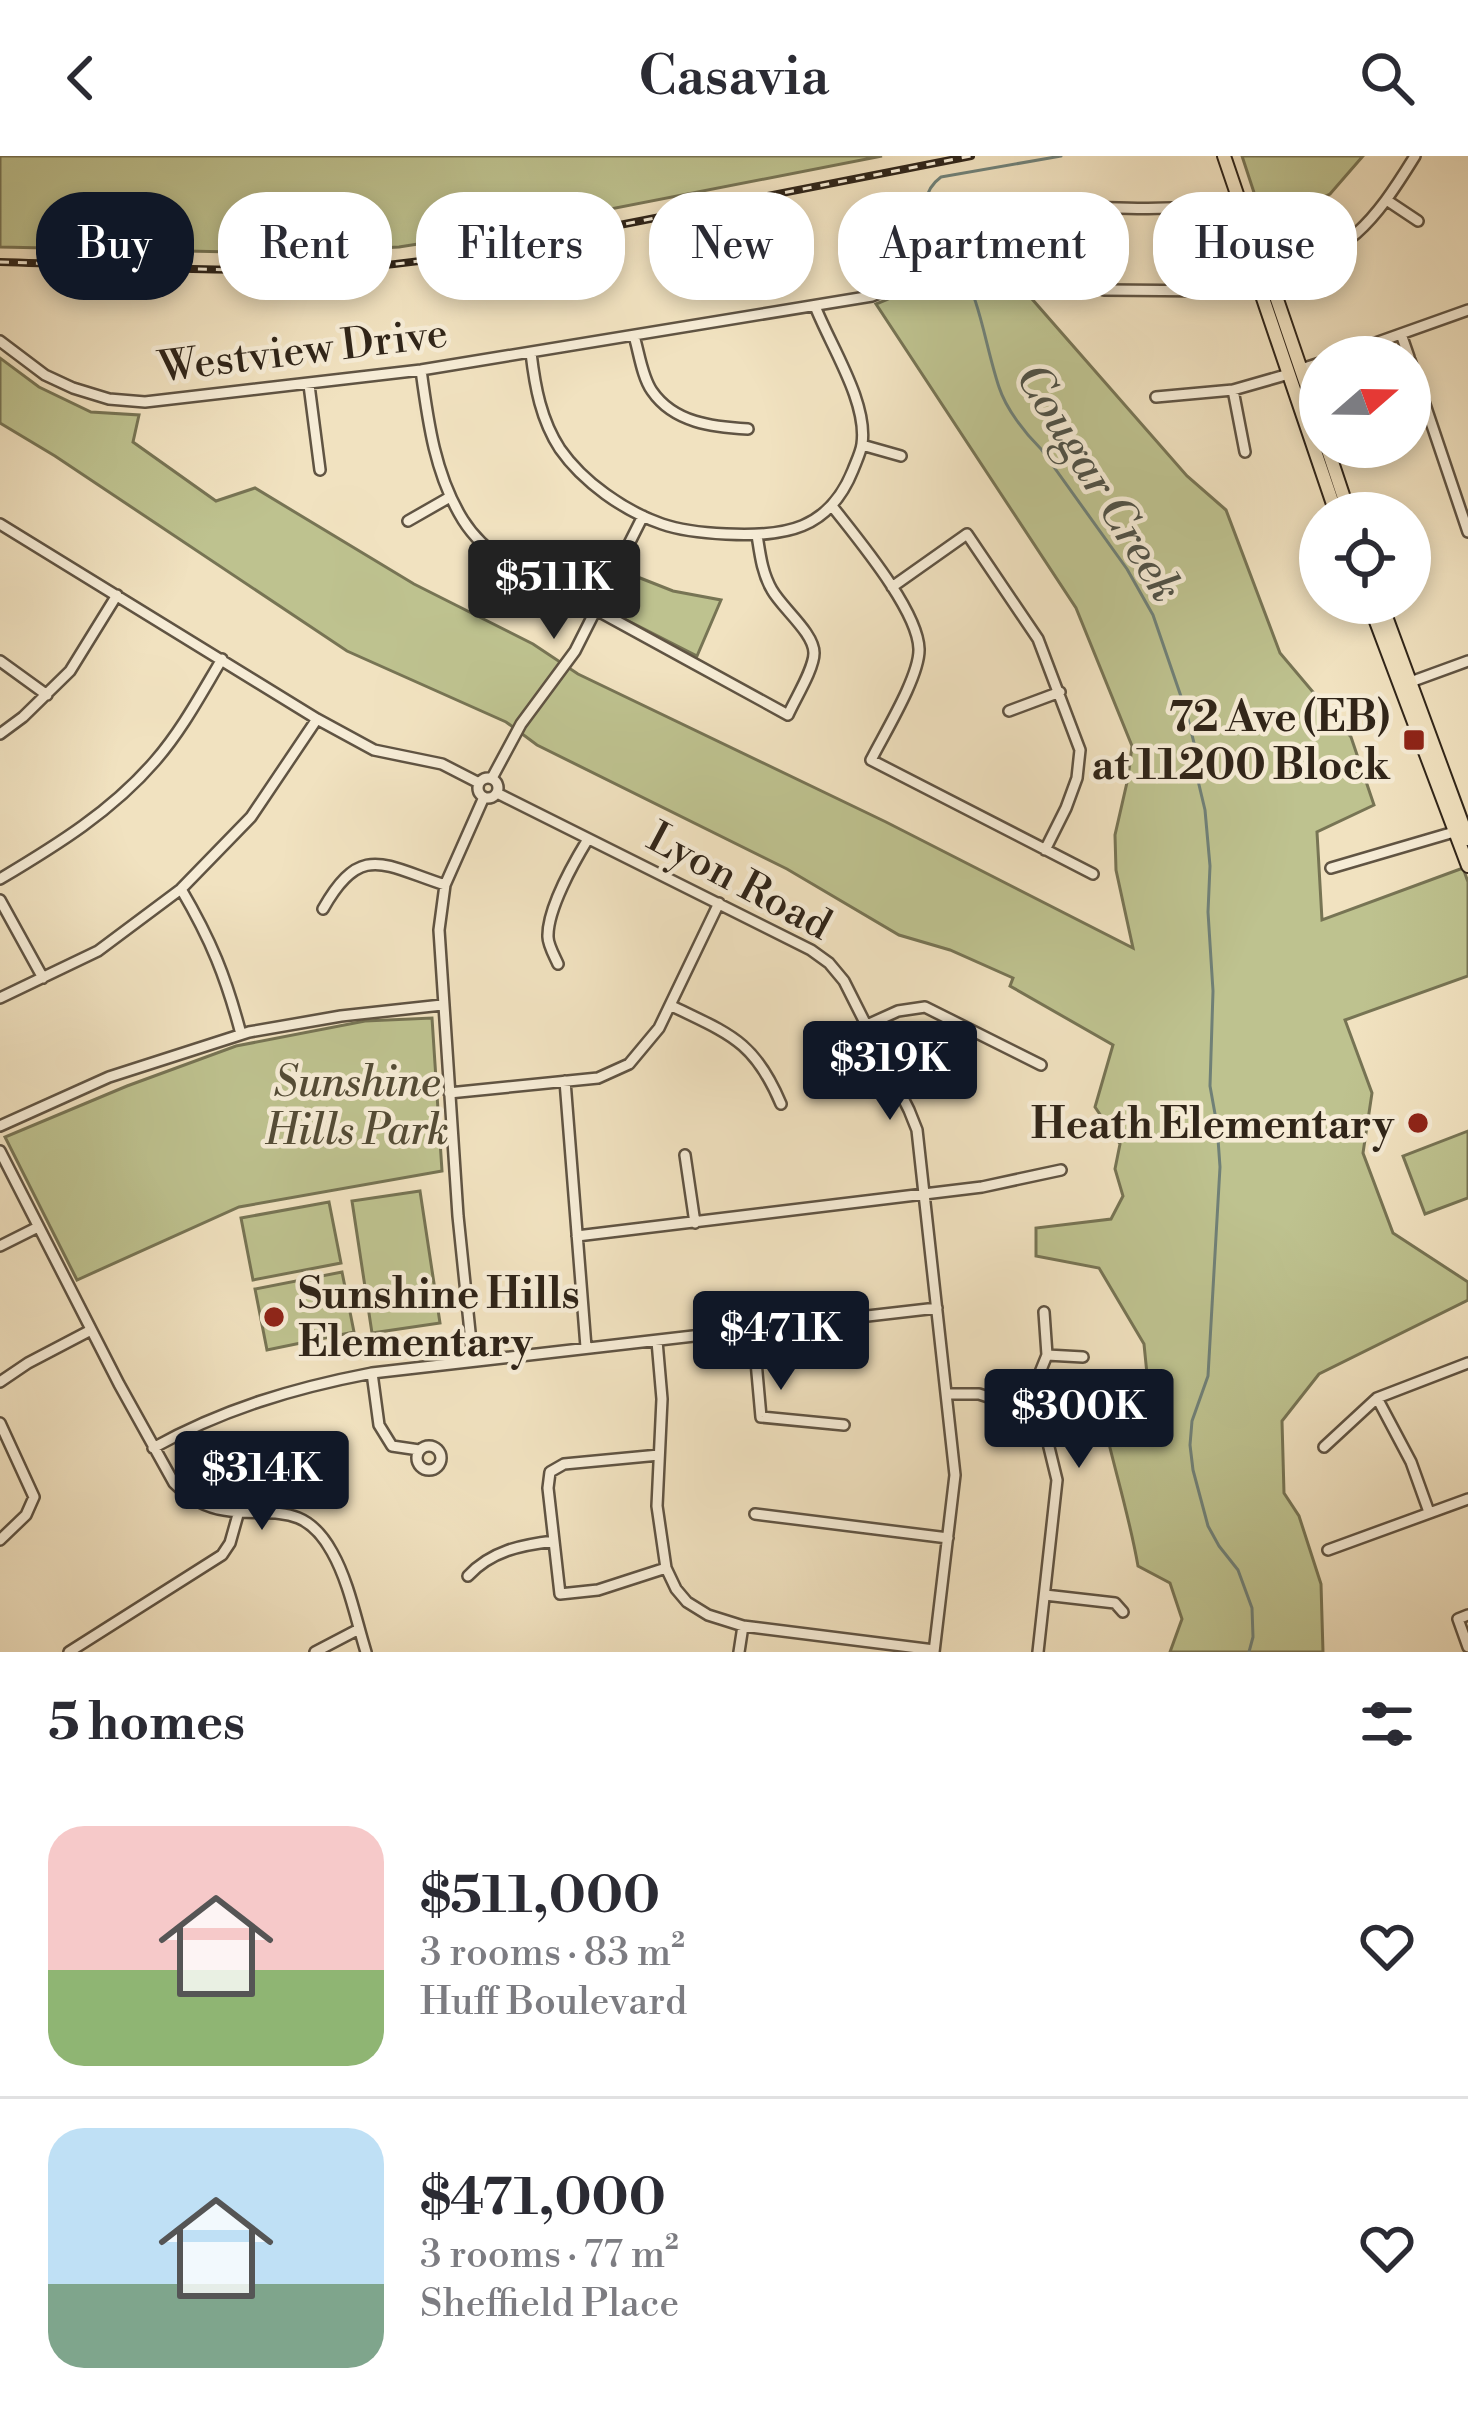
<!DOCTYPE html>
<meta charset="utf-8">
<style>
:root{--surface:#fff;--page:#f7f7f7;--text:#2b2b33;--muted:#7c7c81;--line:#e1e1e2;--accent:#111827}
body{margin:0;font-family:"Libre Bodoni",serif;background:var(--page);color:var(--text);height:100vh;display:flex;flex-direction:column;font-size:45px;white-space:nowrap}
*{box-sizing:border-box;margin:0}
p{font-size:39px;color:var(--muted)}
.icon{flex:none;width:66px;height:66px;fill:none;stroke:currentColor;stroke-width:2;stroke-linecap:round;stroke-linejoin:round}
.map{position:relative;height:1496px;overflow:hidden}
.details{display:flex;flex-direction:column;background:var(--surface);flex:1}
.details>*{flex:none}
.guide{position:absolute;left:36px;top:36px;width:1398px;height:108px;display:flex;gap:24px}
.needle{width:78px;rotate:70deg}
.buttons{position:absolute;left:1299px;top:180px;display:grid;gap:24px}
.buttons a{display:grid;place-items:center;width:132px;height:132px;border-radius:50%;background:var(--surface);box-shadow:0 6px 18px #0003;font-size:60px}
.price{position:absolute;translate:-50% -102px;padding:0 27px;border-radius:12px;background:var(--accent);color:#fff;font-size:39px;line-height:78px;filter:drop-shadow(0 3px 6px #0008)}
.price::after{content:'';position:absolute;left:50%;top:72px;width:36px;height:27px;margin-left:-18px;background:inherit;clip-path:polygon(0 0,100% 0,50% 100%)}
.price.active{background:#222;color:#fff}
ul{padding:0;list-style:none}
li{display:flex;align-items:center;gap:36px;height:300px;padding:0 48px}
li+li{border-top:3px solid var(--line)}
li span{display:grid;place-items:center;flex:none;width:336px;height:240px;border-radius:36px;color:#555}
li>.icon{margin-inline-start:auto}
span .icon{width:144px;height:144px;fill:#fffc;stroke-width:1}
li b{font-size:51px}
h2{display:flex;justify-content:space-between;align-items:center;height:144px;padding:0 48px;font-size:51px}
.tag{padding:0 42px;border-radius:48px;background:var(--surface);box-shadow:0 6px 18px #0003;font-size:42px;line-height:108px}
.tag.active{background:var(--accent);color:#fff}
header{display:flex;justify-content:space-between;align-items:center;height:156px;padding:0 48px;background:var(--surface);font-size:54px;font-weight:600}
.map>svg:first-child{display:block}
.green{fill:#bec28f;stroke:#777454;stroke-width:3}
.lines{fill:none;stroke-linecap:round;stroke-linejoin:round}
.stream{stroke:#708077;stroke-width:3}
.minor-casing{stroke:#605443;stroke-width:14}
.major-casing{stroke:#302519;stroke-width:16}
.minor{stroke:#f6ecd6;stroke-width:9}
.major{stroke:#f1e2c0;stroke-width:12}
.rail-casing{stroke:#302519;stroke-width:8}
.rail{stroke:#f6ecd6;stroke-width:3;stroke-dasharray:9;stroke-linecap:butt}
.poi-dot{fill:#8f2418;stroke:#f6ecd6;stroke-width:4.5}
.labels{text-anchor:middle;stroke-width:9;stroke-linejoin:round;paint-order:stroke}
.street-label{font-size:42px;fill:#302519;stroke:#f6ecd6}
.poi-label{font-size:42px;font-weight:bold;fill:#302519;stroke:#f6ecd6;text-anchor:end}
.park-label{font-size:42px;font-style:italic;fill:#544c36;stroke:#f6ecd6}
.water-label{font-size:45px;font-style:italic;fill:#505348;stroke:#f6ecd6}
</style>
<header><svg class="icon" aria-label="back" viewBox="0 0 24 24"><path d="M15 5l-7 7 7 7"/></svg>Casavia<svg class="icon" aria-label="search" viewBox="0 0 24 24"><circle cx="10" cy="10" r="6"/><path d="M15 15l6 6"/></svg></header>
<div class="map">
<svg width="1468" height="1496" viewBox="0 0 1468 1496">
<rect width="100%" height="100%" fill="#f1e2c0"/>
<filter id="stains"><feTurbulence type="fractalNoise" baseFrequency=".00167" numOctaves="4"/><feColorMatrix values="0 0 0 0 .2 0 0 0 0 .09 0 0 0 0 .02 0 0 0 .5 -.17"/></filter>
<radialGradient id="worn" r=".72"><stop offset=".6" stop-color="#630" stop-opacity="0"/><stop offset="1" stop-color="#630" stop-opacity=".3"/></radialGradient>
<!-- green -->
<path class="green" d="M0,0H882L488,77L399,91L279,97L0,91Z
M1242,0H1363L1330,38L1265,70Z
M998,55H1008L1018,127L1187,320L1226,354L1280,497L1351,581L1374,649L1317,676L1322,764L1463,712L1468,726V820L1345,864L1372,937L1363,997L1393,1077L1468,1126V1144L1319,1218L1282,1265L1284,1337L1299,1360L1321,1428L1323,1496H1170L1182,1463L1170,1427L1138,1410C1129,1358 1113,1309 1102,1258L1123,1235L1147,1218L1144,1188L1099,1112L1036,1100V1072L1111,1063L1123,1040L1115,1013L1120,988L1095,951L1113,889L1010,830L1013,822L950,794L899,779L787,713L537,589L506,566L347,495L55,300L0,267V202L39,231L91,256L139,259L133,286L216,345L255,332L414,428L533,488L578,518L886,666L1133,792L1116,714L1115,679L1128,622L1132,590L1076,452L876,148C911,135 938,115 964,89C975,77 983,63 998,55Z
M630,418L673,435L721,444L697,500L609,455Z
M432,862L442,1015L239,1051L77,1124L5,981L127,930L236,890L365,865Z
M1468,975V1042L1425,1058L1403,1000Z
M420,1035L440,1167L372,1177L352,1045Z
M329,1046L341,1107L253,1124L241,1062Z
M342,1116L354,1176L267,1194L255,1133Z"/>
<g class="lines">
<!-- stream -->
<path class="stream" d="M934,76C920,58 923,34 941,21L1061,0
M958,106C981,145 985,189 999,231C1006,253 1025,277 1041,293L1127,413L1153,459L1186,555L1195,591V612L1205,654L1210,710L1208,756L1213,835L1210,930L1217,969L1220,1011L1208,1220L1192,1265L1190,1289L1193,1314L1208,1370L1219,1390L1238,1414L1252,1452L1253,1481L1249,1496"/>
<defs>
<path id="minor" d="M1388,45L1418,65
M1269,121C1349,98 1373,68 1415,0
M1104,134L1221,135L1236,134L1258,126
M1401,178L1409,201
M634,180C639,196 642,221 652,235C674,267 713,271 748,273
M0,185L45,219L73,232L109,243L145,246L421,214L872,140C908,127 937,105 965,80C978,68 984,52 1001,46C1081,49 1161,60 1239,44
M531,197C535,231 541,264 560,293C583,326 624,355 662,368C682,375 705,377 726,378C785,381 829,374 853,314C856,306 861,296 862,288C868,246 830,189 815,150
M1336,201L1468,154
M1410,204L1468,376
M1301,213L1320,207
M421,214C428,266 435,319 463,364C493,412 554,431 600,456C663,490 725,525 788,559C795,543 814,513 814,497C814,477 782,452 772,434C762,417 760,398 757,379
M309,229L320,314
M1233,234L1245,296
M1156,241L1233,234L1289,218
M862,289L901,300
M832,350C856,381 918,454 919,493C920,520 884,578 871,604L1093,718
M408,365L450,341
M0,368L317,563L374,594L442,608L479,627
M892,431L967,378L1038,483L1080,594L1077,622L1066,652L1045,694
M0,505L47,539
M1405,528L1468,505
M1009,555L1060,536
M0,578L23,561L70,515L117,439
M478 632a10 10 0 1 1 20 0a10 10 0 1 1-20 0Z
M492,622L521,568L575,495L643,360
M497,637L811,794L829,807L844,825L909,954L917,974L955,1319L934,1496
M1331,712L1454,676
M0,723C57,689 112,655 155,605C182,574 201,538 222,503
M181,733C211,784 226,821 241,878
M0,744L43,822
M323,753C361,686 383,709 445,729
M558,808C555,801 548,789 548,781C547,754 574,706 588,683
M0,842L98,795L181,733L251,661L317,563
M670,849C729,878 754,884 781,948
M867,869L898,855L925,851L1041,909
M565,925L586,1191
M449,937L598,922L629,908L659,872L719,747
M0,970L109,921L249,876L341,860L442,849
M0,995L119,1228L174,1327C188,1341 204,1351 224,1354C270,1362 303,1343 332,1396C349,1426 356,1464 366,1496
M685,999L695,1067
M577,1080L982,1031L1061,1014
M0,1090L38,1071
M753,1172L761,1261L844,1269
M657,1185L662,1243L657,1350L666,1412L676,1433L687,1446L708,1459L743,1470L934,1494
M1047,1199L1083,1201
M473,1205L458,1060L439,774L445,729L484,641
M372,1217L379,1269L392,1290L419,1294
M0,1226L28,1207L91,1174
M947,1238H979L1010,1248L1024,1256L1047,1283L1057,1324L1038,1496
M1377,1242L1411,1306L1429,1356
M1024,1256L1047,1199L1044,1156
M0,1267L34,1341L26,1359L0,1384
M417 1302a12 12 0 1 1 24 0a12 12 0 1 1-24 0Z
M1324,1291L1377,1242L1468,1207
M153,1292C223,1253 294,1232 372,1217L937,1152
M659,1299L564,1308L550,1316L548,1332L560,1438L598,1434L666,1412
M755,1358L948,1382
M1328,1394L1468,1343
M468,1420C491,1395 521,1389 554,1385
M1045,1439L1115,1447L1123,1456
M1468,1459L1458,1463L1468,1491
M69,1496L222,1399L230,1387L239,1355
M315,1496L359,1473
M739,1496L743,1470"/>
<path id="major" d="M1224,0L1239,44L1247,56L1320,269
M1239,44L1235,60L1336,357
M1327,291L1349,357
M1369,447L1468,710
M1381,447L1468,683"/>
</defs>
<!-- minor casing -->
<use href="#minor" class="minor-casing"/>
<!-- major casing -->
<use href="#major" class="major-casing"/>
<!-- minor -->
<use href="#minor" class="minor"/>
<!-- major -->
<use href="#major" class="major"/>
<defs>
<path id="rail" d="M0,106C110,109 222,117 332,113C387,111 442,102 497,93L971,0"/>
</defs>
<!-- rail casing -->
<use href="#rail" class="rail-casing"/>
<!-- rail -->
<use href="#rail" class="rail"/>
</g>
<!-- markers -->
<g class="poi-dot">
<rect x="1402" y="572" width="24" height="24" rx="6"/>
<circle cx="1418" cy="967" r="12"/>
<circle cx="274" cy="1161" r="12"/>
</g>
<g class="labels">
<!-- street labels -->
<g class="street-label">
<text transform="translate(303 193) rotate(-7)" y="15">Westview Drive</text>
<text transform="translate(740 724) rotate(28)" y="15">Lyon Road</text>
</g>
<!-- poi labels -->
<g class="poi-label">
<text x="1390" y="575">72 Ave (EB)<tspan x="1390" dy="48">at 11200 Block</tspan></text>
<text x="1394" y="982">Heath Elementary</text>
<text x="298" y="1152" text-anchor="start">Sunshine Hills<tspan x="298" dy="48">Elementary</tspan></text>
</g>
<!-- park labels -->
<g class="park-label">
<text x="357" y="940">Sunshine<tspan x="357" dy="48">Hills Park</tspan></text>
</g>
<!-- water labels -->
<g class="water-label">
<text transform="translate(1100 326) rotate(58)" y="16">Cougar Creek</text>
</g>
</g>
<rect width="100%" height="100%" filter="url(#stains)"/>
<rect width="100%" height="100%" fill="url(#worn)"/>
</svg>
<div class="buttons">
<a><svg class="needle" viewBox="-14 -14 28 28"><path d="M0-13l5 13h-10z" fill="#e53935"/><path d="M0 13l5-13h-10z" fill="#7c7c81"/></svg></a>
<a><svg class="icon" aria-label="locate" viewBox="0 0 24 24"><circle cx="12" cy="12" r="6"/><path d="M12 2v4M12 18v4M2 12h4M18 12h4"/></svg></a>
</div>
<b class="price active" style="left:554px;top:486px">$511K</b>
<b class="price" style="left:890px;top:967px">$319K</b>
<b class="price" style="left:781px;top:1237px">$471K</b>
<b class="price" style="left:1079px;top:1315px">$300K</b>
<b class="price" style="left:262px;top:1377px">$314K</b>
<div class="guide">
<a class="tag active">Buy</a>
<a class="tag">Rent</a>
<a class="tag">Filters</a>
<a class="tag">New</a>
<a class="tag">Apartment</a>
<a class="tag">House</a>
</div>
</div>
<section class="details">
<h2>5 homes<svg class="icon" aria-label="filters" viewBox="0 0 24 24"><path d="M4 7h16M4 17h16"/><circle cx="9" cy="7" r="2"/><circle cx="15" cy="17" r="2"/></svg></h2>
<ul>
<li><span style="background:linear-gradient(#f6c9c9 60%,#8fb573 0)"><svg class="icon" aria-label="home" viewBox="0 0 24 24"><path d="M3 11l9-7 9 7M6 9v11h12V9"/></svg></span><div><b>$511,000</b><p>3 rooms · 83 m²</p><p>Huff Boulevard</p></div><svg class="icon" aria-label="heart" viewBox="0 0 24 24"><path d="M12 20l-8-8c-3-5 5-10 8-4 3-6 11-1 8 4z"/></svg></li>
<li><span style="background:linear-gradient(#bfe0f5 65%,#7fa58c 0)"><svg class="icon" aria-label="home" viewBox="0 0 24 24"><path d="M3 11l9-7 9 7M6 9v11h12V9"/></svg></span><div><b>$471,000</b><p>3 rooms · 77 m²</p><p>Sheffield Place</p></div><svg class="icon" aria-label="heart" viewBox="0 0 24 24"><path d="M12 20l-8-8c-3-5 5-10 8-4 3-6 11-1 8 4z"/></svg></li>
</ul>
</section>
